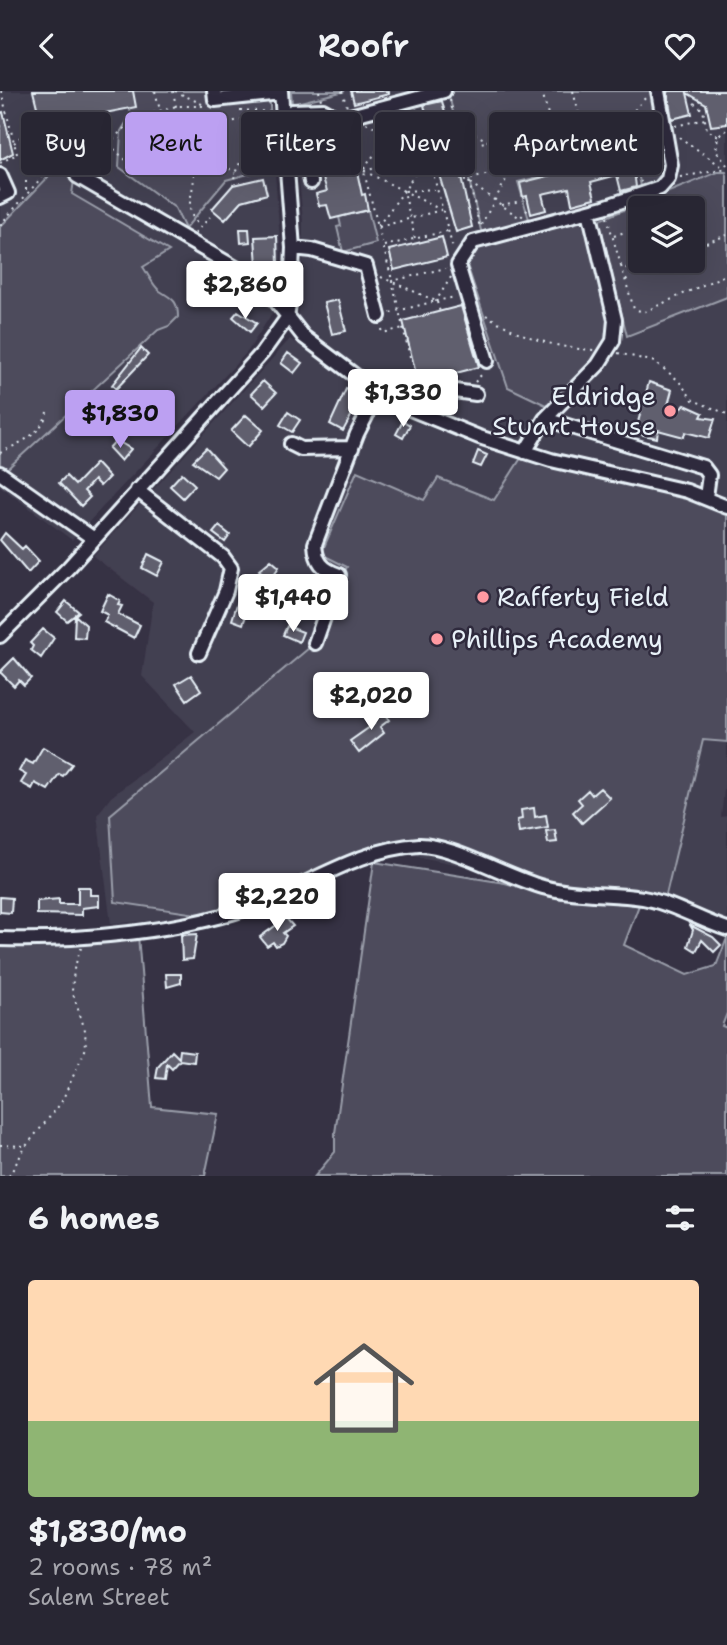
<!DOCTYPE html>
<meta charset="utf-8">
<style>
:root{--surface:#282633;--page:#302e3b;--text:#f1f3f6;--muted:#a5a5ac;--line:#44434e;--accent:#bca0f2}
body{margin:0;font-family:"Shantell Sans",sans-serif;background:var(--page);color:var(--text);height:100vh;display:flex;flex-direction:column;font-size:26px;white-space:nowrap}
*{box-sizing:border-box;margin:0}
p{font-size:23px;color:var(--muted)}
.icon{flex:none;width:38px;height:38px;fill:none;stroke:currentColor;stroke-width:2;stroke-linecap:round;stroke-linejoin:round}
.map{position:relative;height:1085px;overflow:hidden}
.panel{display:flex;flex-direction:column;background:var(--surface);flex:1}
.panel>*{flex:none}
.hud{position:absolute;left:21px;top:21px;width:686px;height:63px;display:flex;gap:14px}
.tools{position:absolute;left:628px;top:105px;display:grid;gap:14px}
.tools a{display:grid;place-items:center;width:77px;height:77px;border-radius:7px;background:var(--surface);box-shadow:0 7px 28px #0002,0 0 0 2px var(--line);font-size:35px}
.price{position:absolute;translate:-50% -60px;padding:0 16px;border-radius:7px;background:#fff;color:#222;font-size:23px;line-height:46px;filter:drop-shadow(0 2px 4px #0008)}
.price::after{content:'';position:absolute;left:50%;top:42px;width:21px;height:16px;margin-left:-10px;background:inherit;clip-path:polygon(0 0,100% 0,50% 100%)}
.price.current{background:var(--accent);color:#111}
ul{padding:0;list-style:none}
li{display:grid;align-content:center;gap:14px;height:371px;padding:0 28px}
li+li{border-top:2px solid var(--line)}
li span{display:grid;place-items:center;height:217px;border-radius:7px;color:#555}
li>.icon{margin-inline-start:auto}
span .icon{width:126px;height:126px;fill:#fffc;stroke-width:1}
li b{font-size:30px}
h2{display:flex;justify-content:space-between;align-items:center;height:84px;padding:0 28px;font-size:30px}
.chip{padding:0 24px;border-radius:7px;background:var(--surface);box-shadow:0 7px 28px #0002,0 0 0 2px var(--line);font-size:24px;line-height:63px}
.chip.current{background:var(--accent);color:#111}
header{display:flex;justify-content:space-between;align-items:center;height:91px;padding:0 28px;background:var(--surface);font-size:32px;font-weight:600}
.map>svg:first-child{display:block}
.built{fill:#433f51;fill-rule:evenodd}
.green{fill:#4d4b5c;stroke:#9a9eaa;stroke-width:2;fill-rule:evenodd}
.building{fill:#605e6e;stroke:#e8f1f8;stroke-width:2}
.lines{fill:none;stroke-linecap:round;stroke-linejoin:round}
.minor-casing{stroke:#e8f1f8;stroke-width:18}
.path{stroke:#e8f1f8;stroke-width:2;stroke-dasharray:2 5;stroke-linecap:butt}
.minor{stroke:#2f2a3d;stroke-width:12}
.poi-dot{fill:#ff9aa2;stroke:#2f2a3d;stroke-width:2.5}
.labels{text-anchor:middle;stroke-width:5;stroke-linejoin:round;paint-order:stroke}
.poi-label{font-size:26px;fill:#e8f1f8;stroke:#2f2a3d;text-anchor:start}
</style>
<header><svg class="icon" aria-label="back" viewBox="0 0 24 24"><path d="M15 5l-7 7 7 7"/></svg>Roofr<svg class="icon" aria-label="heart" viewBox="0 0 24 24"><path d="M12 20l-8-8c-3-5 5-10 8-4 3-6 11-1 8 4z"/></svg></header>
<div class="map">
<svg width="727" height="1085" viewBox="0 0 727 1085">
<rect width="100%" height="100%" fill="#363244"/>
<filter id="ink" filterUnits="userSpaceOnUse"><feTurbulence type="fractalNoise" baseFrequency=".0143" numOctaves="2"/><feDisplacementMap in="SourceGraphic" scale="14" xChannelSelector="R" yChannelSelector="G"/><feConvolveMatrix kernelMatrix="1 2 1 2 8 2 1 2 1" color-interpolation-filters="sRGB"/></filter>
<g filter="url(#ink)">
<!-- built -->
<path class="built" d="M0,0H269L282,177L281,198L274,219L248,260L72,449L0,395Z
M291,0H727V411L697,398L498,347L403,309L339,266L301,233L298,228L303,172V130ZM640,117H693V170H640Z
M290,248L392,316L456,345L506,364L727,424V673L721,726L727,725V830L684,811L654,802L567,796L376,757L171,828L111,833L97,724L111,706L195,641L142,585L153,511L93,465Z"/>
<!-- green -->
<path class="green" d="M127,0H269L274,76L226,89L185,138L175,117L119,76L121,40L131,24Z
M291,0H345L292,13Z
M448,0H658L668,88L643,103L633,63L589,74L587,66L561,72L563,80L518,91L531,135L483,148Z
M62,77L74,89L72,103L169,160L143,176C148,183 153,195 160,200C172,208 178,209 178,226L169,235L158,239L7,378H0V136L53,81Z
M718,81H726L727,85V206L627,245L599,129ZM640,117H693V170H640Z
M368,119L376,152L343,161L337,136L341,135L339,126Z
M585,127L610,232C605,267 573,291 550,316L508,296L467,174L481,152Z
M525,361L727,416V651L703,649L664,812L554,799L459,762L389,758L260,812L203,824L115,811L110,724L315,552L334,501L347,476L321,463L357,380L424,409L438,387L494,409Z
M374,771L505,792L555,806L639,814L624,854L687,884L716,875L727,847V922L722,935L727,937V1085H315L335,1061V1042Z
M138,844L152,1016L218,1023L205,1085H0V856Z"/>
<!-- building -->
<path class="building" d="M33,0H133L136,16L105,22L110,42L73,50L74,58L49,64Z
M351,0H389V3L354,12Z
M667,0H727V33L711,35L706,13L687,2L692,23L672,28Z
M442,10L452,50L434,55L424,14Z
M3,21L13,62L0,69V22Z
M198,31L203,50L192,53L196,66L180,70L177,56L167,59L162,41Z
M349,43L362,104L365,103L368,119L331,128L327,114L319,115L316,103L327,100L312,51Z
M456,64L472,136L456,141L435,70Z
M632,64L636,96L621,100L617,84L591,91L595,107L572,113L569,97L542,103L546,119L531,123L527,105L523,106L520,92L564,81L562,73L586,67L588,75Z
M263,87L267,103L242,110L225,129L212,118L233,94Z
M240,138H249L250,151L241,152Z
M277,145L278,173L264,176L257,174L255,146Z
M442,146L447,166L394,179L389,159Z
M230,190L243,201L237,208L228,201L223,206L216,201Z
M338,209L346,240L332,243L324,212Z
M461,215L479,276L433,288L417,287L403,230Z
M238,220L257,232L250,241L233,226Z
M141,257L148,264L116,298L112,294Z
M288,262L302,272L294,282L281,272Z
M263,290L276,302L264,315L251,303Z
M649,291L672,299L668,314L680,318L685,314L703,322L701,326L715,328L709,347L685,341L684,346L658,339L657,347L635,342Z
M346,298L362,305L343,340L330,333Z
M145,305L161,319L149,332L136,318Z
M288,321L300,329L292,341L280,334Z
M246,324L263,339L248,356L231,340Z
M403,330L410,334L403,347L396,343Z
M116,349L131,358L121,370L109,357Z
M206,357L224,377L216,386L193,370Z
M478,360L487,364L481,376L473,373Z
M96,372L109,386L100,395L94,389L84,400L90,406L81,415L59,392L66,385L75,394Z
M182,382L195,394L183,407L170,395Z
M219,435L230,444L225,451L213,442Z
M5,442L22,458L25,455L39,470L28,482L0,449Z
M148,463L164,471L157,485L142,477Z
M271,469L279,476L270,489L259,479Z
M300,497L312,501L305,519L293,515Z
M108,503L120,510L118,514L122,515L118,523L140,534L134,547L104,531L108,524L100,520Z
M66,510L79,521L67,530L57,521Z
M238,510L250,514L243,533L232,529Z
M75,524L86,534L85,547L74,546Z
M287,535L303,541L299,551L283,544Z
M43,538L54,547L41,567L31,559L33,555L30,552Z
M14,567L31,587L24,594L19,589L14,595L0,581Z
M191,584L201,599L187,609L176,593Z
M381,618L389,629L380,636L384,642L359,662L350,650L374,633L369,627Z
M43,656L72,673L63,685L59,683L48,699L35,692L32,698L21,692L26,684L19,680L25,669L33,673Z
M600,697L610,707L582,732L573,721L582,713L578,708L588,699L592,704Z
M534,717L535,726L546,724L548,736L519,741L517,729L522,728L521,719Z
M555,739L557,751L548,752L546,740Z
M78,796H90V804H99V815L82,817V824L37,823V810L59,808V813H78Z
M0,806L12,807L11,822L0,821Z
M286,827L293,835L283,842L286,845L282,852L276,855L273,851L267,855L260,846Z
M690,834L713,846L721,854L714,861L702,849L696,860L688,855L693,839Z
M197,843L193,868L182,869L181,844Z
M166,883H181V892L167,896Z
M180,959L195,961L194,971L180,969L172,978L167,973L165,988L156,987L158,976L172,960L179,967Z"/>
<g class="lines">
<defs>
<path id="minor" d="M214,0L215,9L281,2
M292,20L323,19L339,28L444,0
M286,63L306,62L311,91
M0,84L8,102L0,106
M77,85L236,177L275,209L304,246L378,302L410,318L479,346L551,369L687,400L727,416
M293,157L312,159L366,175L379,225
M487,270L458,174L473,151L604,116L660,97L668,88L671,74L658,0
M387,306L420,295L476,303
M545,328L703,376L709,384L706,406
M291,353L301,358L352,357
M525,361L545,328L598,274L613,250L615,229L589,120
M0,382L94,448
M137,399L223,466L231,477L226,500L199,562
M0,545L69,476L262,262L287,227L291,200L293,157L281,0
M315,552L339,484C322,478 316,471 315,453L357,343L378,302
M0,848C78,850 188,841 261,812C311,792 363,757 419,754C450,753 509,787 543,796C577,805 609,802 643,807C672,812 699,829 727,838"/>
</defs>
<!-- minor casing -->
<use href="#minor" class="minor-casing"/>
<!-- path -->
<path class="path" d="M1,0L17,63L47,79
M155,0L160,19
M173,0L180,36
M175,0L206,15
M319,0L321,9
M342,0L347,16
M542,0L558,63
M573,0L587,54
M450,9L480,137
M694,12L703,19L707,39L718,45
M416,18L453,158
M240,19L273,21
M105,22L113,47
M366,32L427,64L404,100
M456,33L488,50
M352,35L392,189
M675,35L705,28
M200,39L262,23
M727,39L718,45L716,60L727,74
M679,46L724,77
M632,49L641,91
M14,52L40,28
M109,53C131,75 145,88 178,79C189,76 200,74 210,67L212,61L208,37
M591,54L621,34L647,5
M572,61L574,69
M212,65L235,82
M391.5 72a4.5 4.5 0 1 1 9 0a4.5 4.5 0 1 1-9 0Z
M26,69V102
M400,71L489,50L553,63
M0,72L17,63
M193,76C198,102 179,114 200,136
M364,78L403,23
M364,80L404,100L415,148
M364,80L392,73
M680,86L727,78
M464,90L572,60L653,41
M470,92L520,127L529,117
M233,94L235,82L264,23
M405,100L434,98
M501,114L521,110
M690,117L706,112
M607,126L621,175L635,180L661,170
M0,134L48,79L93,67L134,28L176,15H206
M481,134L512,78
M378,135L404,100L441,119
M379,136L441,119
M195,142L210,126
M614,145L640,135
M384,155L447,140
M693,157L727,144
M621,175L634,218L644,221L727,183
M381,186L436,210L389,222
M451,186L436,210L455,206
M626,189L634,180
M437,211L440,221
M486,224C520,245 555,258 596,259
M382,238L383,242L403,237
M618,262L655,271L678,289L693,309L727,323
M410,266L392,190L446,177
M475,291L483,282
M0,362C19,352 42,344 47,321
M0,1054L25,1055
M9,1085L26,1055L61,1012L86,957L85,939L72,900L74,878L81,857"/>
<!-- minor -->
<use href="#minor" class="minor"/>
</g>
</g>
<!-- markers -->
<g class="poi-dot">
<circle cx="670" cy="320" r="7"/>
<circle cx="483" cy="506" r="7"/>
<circle cx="437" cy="548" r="7"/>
</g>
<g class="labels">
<!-- poi labels -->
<g class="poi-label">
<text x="656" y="314" text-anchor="end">Eldridge<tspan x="656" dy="30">Stuart House</tspan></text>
<text x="497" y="515">Rafferty Field</text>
<text x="451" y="557">Phillips Academy</text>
</g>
</g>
</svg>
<div class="tools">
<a><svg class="icon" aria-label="layers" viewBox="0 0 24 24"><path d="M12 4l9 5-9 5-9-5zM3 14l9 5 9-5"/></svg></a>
</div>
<b class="price" style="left:245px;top:230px">$2,860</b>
<b class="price" style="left:403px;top:338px">$1,330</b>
<b class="price current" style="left:120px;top:359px">$1,830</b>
<b class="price" style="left:293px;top:543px">$1,440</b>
<b class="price" style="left:371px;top:641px">$2,020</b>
<b class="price" style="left:277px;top:842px">$2,220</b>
<div class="hud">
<a class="chip">Buy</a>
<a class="chip current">Rent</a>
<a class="chip">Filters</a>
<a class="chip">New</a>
<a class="chip">Apartment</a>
</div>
</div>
<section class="panel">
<h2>6 homes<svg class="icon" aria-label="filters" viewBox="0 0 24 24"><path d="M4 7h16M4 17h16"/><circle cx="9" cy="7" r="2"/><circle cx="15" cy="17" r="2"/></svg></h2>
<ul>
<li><span style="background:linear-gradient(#ffd9b3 65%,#8fb573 0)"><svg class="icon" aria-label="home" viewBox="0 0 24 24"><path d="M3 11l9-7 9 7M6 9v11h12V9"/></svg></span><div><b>$1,830/mo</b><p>2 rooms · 78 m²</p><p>Salem Street</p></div></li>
</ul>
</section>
